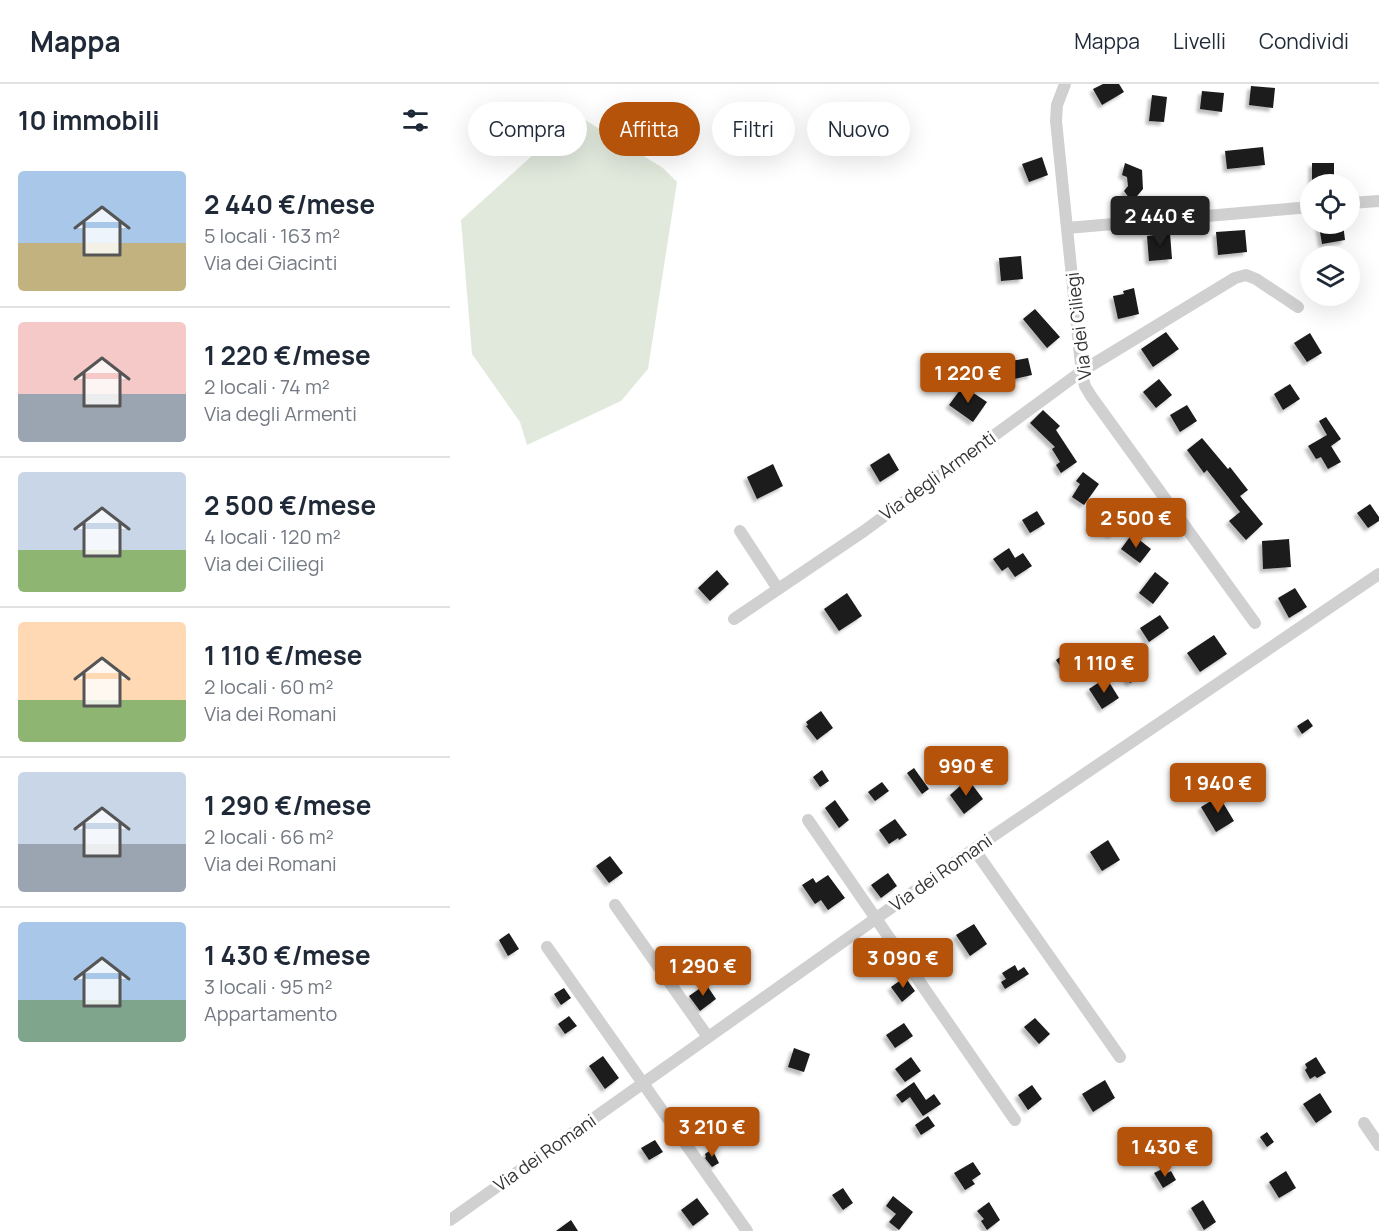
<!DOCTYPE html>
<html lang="it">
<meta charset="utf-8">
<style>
:root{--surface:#fff;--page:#f2f2f3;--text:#1f2937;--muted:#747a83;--line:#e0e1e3;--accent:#b45309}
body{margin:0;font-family:Manrope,sans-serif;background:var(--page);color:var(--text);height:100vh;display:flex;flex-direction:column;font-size:22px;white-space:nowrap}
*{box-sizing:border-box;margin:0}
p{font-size:20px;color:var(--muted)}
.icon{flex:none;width:33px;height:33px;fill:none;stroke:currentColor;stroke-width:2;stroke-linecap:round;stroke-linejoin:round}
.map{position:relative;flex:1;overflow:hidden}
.details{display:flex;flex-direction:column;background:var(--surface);width:450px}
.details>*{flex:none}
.hud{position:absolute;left:18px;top:18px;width:570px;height:54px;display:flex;gap:12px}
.controls{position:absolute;left:850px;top:90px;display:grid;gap:12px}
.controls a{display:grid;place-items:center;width:60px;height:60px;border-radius:50%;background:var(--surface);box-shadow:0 6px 24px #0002;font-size:30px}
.price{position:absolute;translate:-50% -51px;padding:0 14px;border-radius:6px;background:var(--accent);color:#fff;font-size:20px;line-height:39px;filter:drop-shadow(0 2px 3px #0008)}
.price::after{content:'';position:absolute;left:50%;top:36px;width:18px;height:14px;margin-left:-9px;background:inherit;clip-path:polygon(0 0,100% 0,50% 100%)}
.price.selected{background:#222;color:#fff}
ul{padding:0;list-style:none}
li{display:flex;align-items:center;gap:18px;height:150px;padding:0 18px}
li+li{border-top:2px solid var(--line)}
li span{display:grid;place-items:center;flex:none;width:168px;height:120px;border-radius:6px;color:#555}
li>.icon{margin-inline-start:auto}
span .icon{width:72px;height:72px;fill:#fffc;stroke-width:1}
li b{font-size:26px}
h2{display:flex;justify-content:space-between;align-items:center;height:72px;padding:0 18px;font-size:26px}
.chip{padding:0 21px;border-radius:27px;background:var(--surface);box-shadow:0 6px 24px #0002;font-size:21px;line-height:54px}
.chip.selected{background:var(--accent);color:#fff}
header{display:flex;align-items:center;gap:36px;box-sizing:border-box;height:84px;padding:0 30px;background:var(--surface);border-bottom:2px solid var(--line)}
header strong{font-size:28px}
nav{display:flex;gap:33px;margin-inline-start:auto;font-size:21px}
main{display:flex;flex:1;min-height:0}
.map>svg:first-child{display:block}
.green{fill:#e1e9dd}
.building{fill:#1a1a1a;filter:url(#shadow)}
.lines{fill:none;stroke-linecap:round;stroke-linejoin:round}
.minor{stroke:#d0d0d0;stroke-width:12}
.labels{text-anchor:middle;stroke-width:6;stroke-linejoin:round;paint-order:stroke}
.street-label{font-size:18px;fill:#333;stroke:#fff}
</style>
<header>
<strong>Mappa</strong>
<nav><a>Mappa</a><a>Livelli</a><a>Condividi</a></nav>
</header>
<main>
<section class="details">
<h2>10 immobili<svg class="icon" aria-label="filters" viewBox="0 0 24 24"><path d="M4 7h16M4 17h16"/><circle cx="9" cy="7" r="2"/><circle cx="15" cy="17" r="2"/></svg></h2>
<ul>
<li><span style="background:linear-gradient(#a9c7e8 60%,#c2b280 0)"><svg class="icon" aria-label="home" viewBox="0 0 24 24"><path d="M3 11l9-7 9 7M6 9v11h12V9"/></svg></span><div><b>2 440 €/mese</b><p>5 locali · 163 m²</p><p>Via dei Giacinti</p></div></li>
<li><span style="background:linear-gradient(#f6c9c9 60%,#9aa5b1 0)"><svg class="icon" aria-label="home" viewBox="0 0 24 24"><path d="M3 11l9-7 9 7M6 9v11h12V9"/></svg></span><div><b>1 220 €/mese</b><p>2 locali · 74 m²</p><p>Via degli Armenti</p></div></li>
<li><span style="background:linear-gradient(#c9d6e8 65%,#8fb573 0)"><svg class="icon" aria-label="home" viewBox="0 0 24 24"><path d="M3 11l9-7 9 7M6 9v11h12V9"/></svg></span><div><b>2 500 €/mese</b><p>4 locali · 120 m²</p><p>Via dei Ciliegi</p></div></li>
<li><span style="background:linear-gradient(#ffd9b3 65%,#8fb573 0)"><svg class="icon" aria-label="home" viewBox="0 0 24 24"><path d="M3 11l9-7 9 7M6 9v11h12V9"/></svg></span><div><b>1 110 €/mese</b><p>2 locali · 60 m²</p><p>Via dei Romani</p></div></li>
<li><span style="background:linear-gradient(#c9d6e8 60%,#9aa5b1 0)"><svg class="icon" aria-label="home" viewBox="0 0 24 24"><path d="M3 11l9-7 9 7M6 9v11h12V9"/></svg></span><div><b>1 290 €/mese</b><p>2 locali · 66 m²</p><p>Via dei Romani</p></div></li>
<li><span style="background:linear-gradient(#a9c7e8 65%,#7fa58c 0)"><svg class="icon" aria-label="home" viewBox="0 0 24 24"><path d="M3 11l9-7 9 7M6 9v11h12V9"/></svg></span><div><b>1 430 €/mese</b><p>3 locali · 95 m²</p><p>Appartamento</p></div></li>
</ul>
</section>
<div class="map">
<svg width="929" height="1147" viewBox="0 0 929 1147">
<defs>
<filter id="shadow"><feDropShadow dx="-3.5" dy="3.5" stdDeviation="1.5" flood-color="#0004"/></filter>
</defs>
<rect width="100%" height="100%" fill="#fff"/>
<!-- green -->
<path class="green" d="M127,31L213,84L227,98L198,285L171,317L77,361L70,338L22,270L11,136Z"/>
<!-- building -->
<path class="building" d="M653,0H669L674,8L652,21L643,5Z
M801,2L825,4L823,24L799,21Z
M752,7L774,9L772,28L750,25Z
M702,11L717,13L714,38L699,37Z
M813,63L815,81L777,85L775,67Z
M592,73L598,91L579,98L572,80Z
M675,79L692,86L693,105L682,118L674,107L678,102L677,93L672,91Z
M862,79H884V99H862Z
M887,140H893L895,156L872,160L869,142Z
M795,146L797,168L768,171L766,148Z
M720,149L722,175L699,177L697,152Z
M571,172L573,195L551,197L549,174Z
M684,204L689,230L668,235L663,212L674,210L673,207Z
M585,225L610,253L597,264L573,235Z
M716,248L729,265L703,283L691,265Z
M860,249L872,269L857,278L844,259Z
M578,274L582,291L564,295L561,277Z
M709,295L722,311L706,324L693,308Z
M840,300L850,315L833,326L824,310Z
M513,302L537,318L523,338L499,321Z
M737,321L747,337L730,348L720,331Z
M593,326L610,342L606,346L627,378L611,389L606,381L610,378L602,365L605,363L580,339Z
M876,333L891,355L881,362L891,378L878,385L871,373L866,375L858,362L877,351L869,337Z
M752,354L778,385L780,383L798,406L790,412L813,440L796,456L779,437L790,428L757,386L754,389L737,366Z
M439,369L449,386L430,398L420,381Z
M323,380L333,402L307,415L297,393Z
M633,388L649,400L634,421L622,413L630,400L626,397Z
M920,420L929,433V437L918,444L907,429Z
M645,424L669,431L663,451L639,444Z
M587,427L595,440L580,449L572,436Z
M682,450L701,465L690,479L671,465Z
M839,455L841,483L813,485L812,457Z
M559,464L565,474L573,469L582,482L565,493L558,483L552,487L543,475Z
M267,486L279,500L260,517L248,504Z
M705,488L719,499L703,520L689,509Z
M845,504L857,523L839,534L828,514Z
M397,509L412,532L389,547L374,525Z
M710,531L719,544L699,558L690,544Z
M764,551L777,570L750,588L737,569Z
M617,568L626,582L615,589L606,576Z
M685,577L693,590L680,599L671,586Z
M651,597L654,602L659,598L669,614L652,625L639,605Z
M371,627L383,644L367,656L356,642L358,641L356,638Z
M858,635L863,642L852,650L847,642Z
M464,684L479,705L472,710L457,689Z
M372,686L379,697L370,703L363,693Z
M518,695L533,715L514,730L500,711Z
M432,698L439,707L425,717L418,708Z
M769,712L784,737L766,748L751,723Z
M385,716L399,736L389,744L375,724Z
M445,735L457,751L449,756L448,754L439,760L429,746Z
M658,756L670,776L652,787L640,768Z
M160,772L173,789L159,799L146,782Z
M438,789L447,802L431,814L421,801Z
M378,791L395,814L378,826L371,816L365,820L352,801L363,794L366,799Z
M524,840L537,860L520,872L506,851Z
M59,849L69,865L58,872L49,856Z
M565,881L568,887L574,883L579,890L555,905L551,898L556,895L552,889Z
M455,893L465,907L452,918L441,903Z
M256,900L266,915L250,927L239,912Z
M114,904L121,914L111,921L104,910Z
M119,932L127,942L115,950L108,940Z
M585,934L600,950L589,960L574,943Z
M454,939L463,952L445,964L436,951Z
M344,964L360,970L354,988L338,983Z
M153,972L169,994L155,1005L139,982Z
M461,973L471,987L455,998L445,985Z
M866,973L876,989L867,994L865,992L860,995L855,986L857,984L855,980Z
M655,996L665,1014L643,1028L632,1010Z
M464,998L476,1016L484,1010L491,1020L473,1032L460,1013L452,1019L446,1011Z
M582,1001L592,1015L578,1026L568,1011Z
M870,1009L882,1028L866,1039L853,1020Z
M478,1032L485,1042L471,1051L465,1041Z
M245,1042L252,1052L244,1058L237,1047Z
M817,1048L824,1058L817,1063L810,1053Z
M205,1056L213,1068L199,1076L191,1064Z
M262,1065L269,1079L262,1083L255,1074L256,1073L255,1070Z
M523,1078L531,1090L522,1096L525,1100L515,1106L504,1089Z
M712,1085L715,1090L721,1087L726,1096L713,1104L704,1089Z
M836,1087L846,1104L829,1114L819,1098Z
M393,1104L403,1119L393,1126L382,1111Z
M443,1112L463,1128L449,1146L439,1138L446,1130L436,1122Z
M247,1114L259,1130L243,1142L231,1126Z
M753,1116L766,1138L754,1146L741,1124Z
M539,1118L550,1136L537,1146L531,1137L534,1135L527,1127Z
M121,1136L128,1147H106Z"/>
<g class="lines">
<!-- minor -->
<path class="minor" d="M615,0L607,21L606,37L632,291L635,302L641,312L805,539
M900,119L929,117
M617,144L861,123
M290,447L328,505
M284,535L414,447L632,287L785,194L796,191L806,195L848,223
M358,736L565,1036
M524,765L670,973
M165,821L258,953
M97,863L297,1147
M914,1039L929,1061
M0,1136L524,765L929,490"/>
</g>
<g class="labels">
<!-- street labels -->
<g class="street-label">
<text transform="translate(629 242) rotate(-97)" y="6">Via dei Ciliegi</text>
<text transform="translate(488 392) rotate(-36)" y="6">Via degli Armenti</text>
<text transform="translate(491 789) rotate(-35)" y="6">Via dei Romani</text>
<text transform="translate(95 1069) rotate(-35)" y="6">Via dei Romani</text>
</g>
</g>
</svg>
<div class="controls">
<a><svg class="icon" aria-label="locate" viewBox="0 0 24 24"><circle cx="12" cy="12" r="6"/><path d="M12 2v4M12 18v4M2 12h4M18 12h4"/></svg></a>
<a><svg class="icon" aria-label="layers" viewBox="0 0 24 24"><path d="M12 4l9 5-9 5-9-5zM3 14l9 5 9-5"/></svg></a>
</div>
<b class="price selected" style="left:710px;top:163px">2 440 €</b>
<b class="price" style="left:518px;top:320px">1 220 €</b>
<b class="price" style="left:686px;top:465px">2 500 €</b>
<b class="price" style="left:654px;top:610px">1 110 €</b>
<b class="price" style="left:516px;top:713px">990 €</b>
<b class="price" style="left:768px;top:730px">1 940 €</b>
<b class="price" style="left:453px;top:905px">3 090 €</b>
<b class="price" style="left:253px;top:913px">1 290 €</b>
<b class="price" style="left:262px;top:1074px">3 210 €</b>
<b class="price" style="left:715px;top:1094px">1 430 €</b>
<div class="hud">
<a class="chip">Compra</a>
<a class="chip selected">Affitta</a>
<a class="chip">Filtri</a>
<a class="chip">Nuovo</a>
</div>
</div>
</main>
